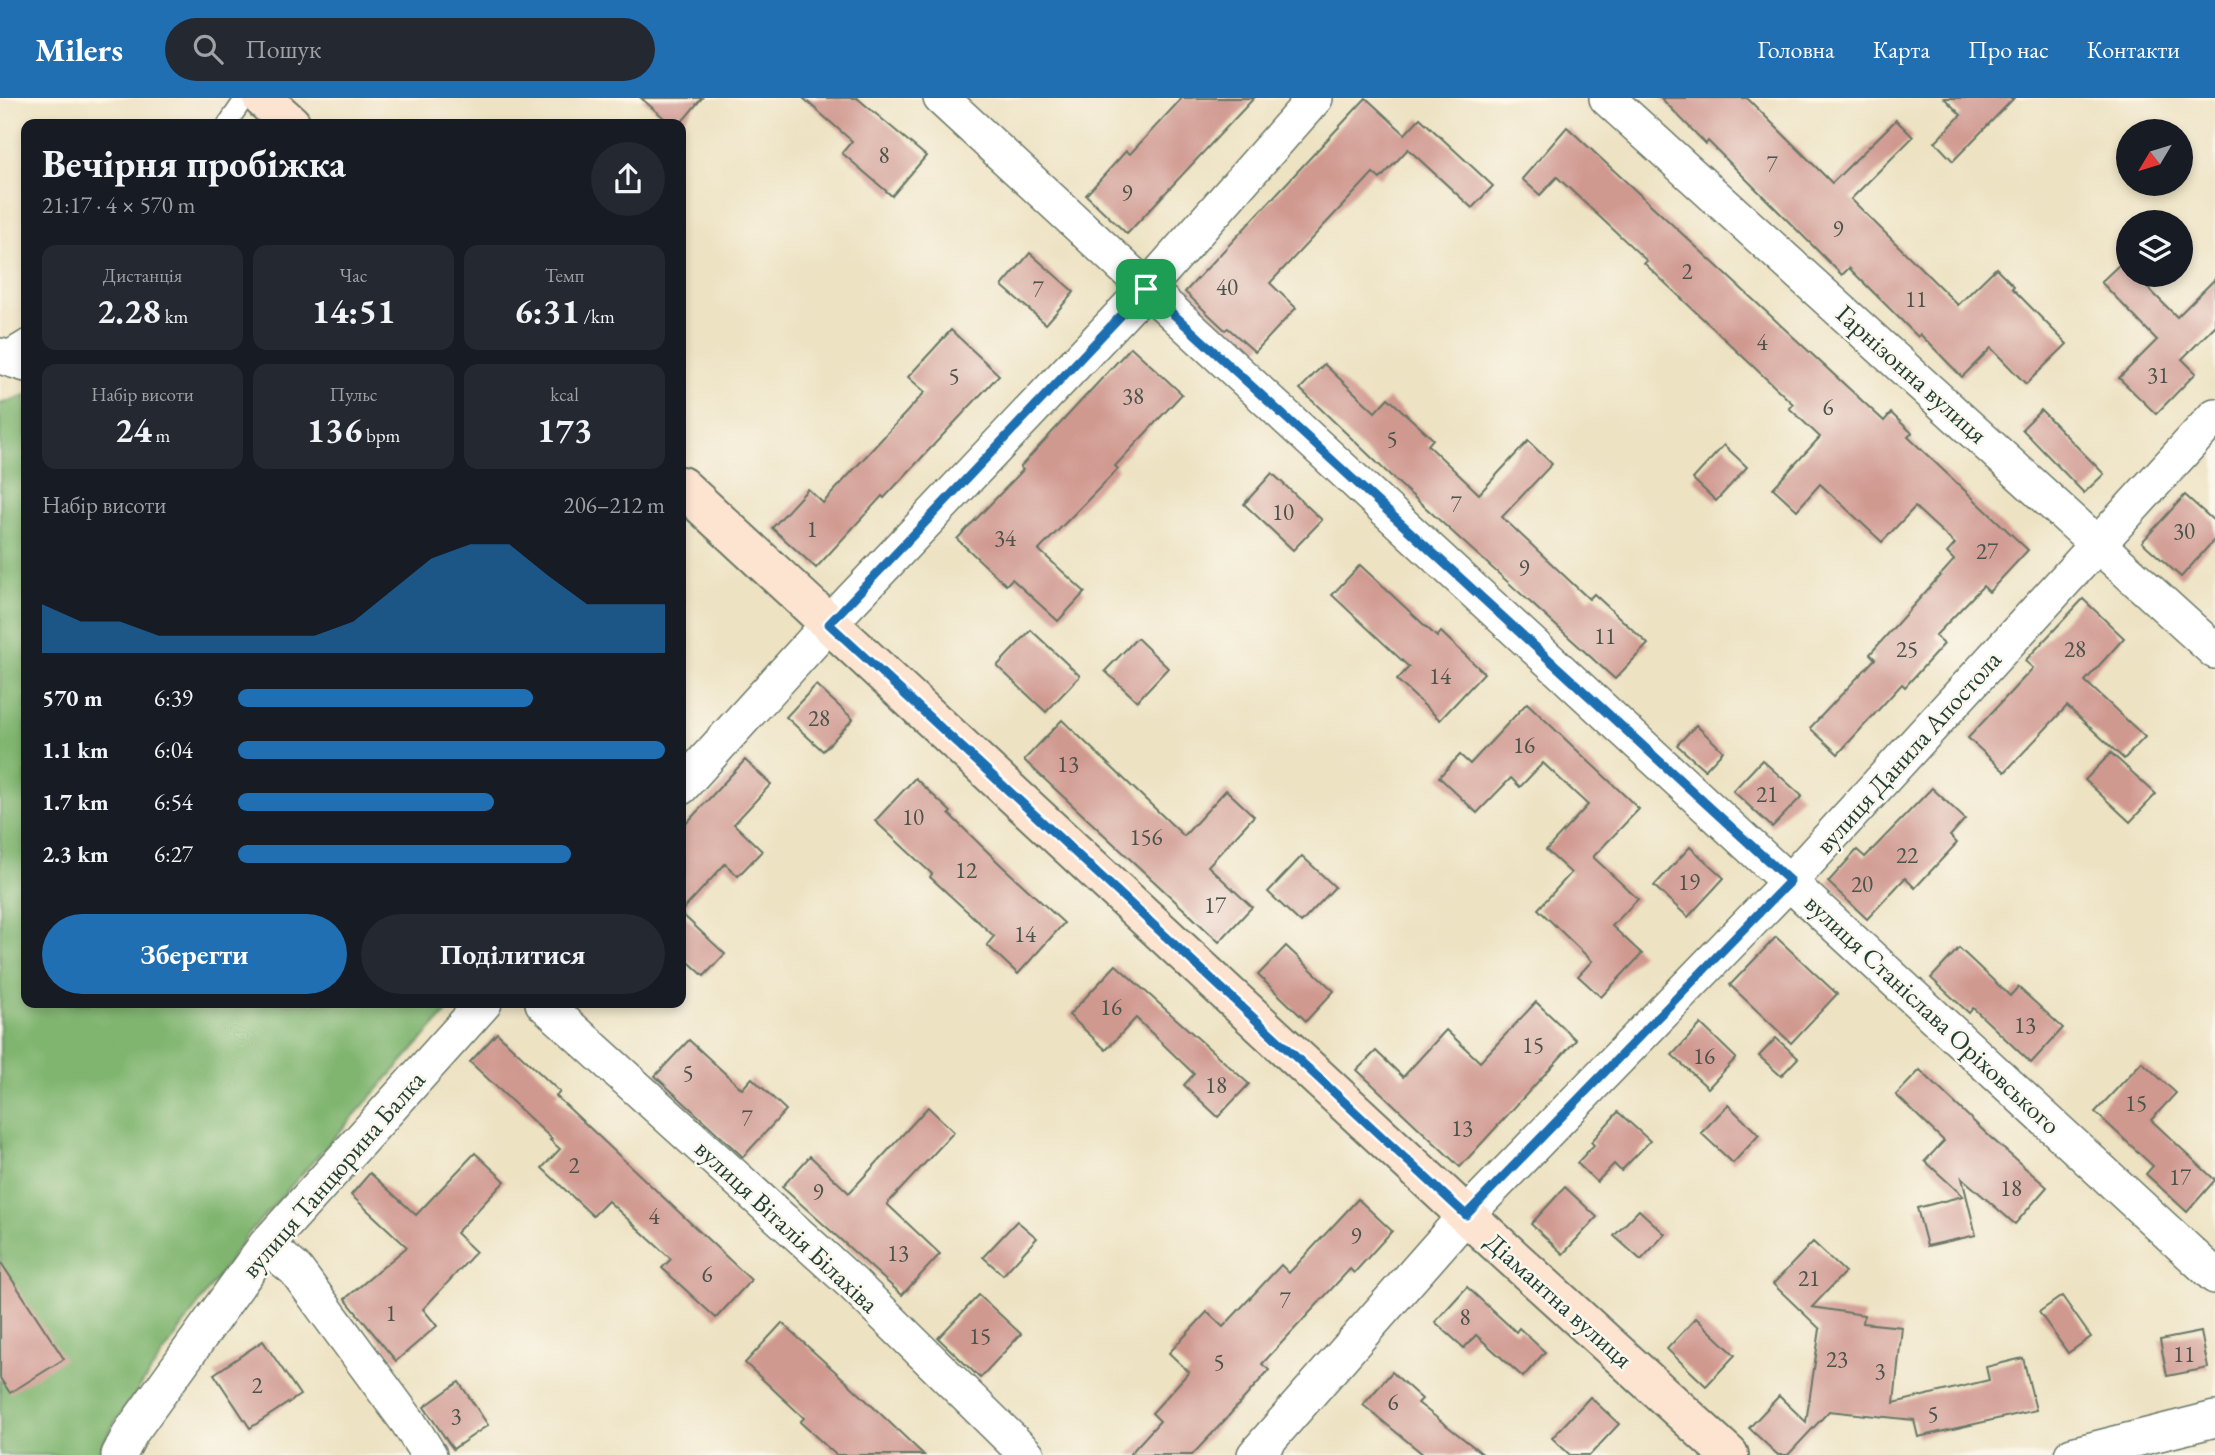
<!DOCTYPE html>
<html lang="uk">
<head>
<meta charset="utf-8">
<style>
  :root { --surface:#171b24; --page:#242831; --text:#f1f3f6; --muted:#9ea1a6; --accent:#1f6fb2 }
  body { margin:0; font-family:"EB Garamond",serif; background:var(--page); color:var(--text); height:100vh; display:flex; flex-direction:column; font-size:26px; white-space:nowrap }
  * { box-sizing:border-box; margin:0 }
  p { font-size:23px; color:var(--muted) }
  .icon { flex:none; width:38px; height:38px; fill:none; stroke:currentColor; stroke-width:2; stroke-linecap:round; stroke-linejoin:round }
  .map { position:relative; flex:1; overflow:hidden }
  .side { position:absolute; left:21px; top:21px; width:665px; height:889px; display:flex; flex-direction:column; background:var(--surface); border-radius:14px; box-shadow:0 4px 10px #0003 }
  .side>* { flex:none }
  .needle { width:46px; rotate:232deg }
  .tools { position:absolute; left:2116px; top:21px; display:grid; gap:14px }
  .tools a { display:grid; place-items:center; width:77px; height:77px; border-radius:50%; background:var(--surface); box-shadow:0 4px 10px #0003; font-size:35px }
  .pin { position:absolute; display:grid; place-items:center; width:60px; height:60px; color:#fff; margin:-30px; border-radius:14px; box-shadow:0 4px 10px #0006 }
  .round { display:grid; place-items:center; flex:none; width:74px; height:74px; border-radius:37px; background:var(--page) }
  .headline { display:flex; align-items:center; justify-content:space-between; height:119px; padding:0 21px }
  h1 { font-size:38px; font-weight:700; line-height:52px }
  .figures { display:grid; grid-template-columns:repeat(3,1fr); gap:10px; height:119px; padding:7px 21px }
  .figures div { display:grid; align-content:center; border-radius:14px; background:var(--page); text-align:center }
  .figures b { font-size:35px; font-weight:700 }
  .figures small { font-size:19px; font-weight:400 }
  .figures p { font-size:19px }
  .chart { height:196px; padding:14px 21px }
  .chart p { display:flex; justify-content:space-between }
  .chart svg { width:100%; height:126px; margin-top:7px; fill:var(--accent); opacity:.7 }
  .button { display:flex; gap:14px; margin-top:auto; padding:14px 21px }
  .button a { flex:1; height:80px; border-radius:42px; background:var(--accent); color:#fff; font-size:28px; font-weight:700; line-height:80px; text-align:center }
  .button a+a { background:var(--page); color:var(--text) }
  ul { padding:0 21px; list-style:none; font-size:23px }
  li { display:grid; grid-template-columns:112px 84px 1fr; align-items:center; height:52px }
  li i { height:18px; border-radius:9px; background:var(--accent) }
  header { display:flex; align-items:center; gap:42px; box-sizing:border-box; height:98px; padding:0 35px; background:var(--accent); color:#fff }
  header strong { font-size:33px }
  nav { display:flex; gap:38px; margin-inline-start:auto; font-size:24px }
  .search { width:490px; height:63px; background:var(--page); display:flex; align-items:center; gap:18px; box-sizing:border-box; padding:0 24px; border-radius:38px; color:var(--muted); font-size:26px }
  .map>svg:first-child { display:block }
</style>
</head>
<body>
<header>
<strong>Milers</strong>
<div class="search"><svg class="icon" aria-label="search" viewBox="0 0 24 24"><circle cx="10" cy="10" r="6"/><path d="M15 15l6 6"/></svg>Пошук</div>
<nav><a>Головна</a><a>Карта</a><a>Про нас</a><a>Контакти</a></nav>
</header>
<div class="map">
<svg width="2215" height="1357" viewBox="0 0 2215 1357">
  <rect width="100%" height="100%" fill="#fbf7ec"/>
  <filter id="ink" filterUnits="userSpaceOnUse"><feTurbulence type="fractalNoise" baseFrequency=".0143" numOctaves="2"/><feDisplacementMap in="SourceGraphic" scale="14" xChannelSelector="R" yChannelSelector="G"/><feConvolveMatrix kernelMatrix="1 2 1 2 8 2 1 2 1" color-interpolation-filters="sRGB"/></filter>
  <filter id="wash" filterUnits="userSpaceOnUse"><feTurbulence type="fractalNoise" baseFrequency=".00686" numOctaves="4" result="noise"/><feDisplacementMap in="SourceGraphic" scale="28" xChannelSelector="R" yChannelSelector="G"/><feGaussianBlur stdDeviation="1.57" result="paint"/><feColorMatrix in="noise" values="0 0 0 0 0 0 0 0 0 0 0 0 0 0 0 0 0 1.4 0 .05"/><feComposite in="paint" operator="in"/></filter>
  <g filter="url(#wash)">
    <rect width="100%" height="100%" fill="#ede2c2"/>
    <polygon fill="#80b570" stroke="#507952" stroke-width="2" points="26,297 26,905 455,905 248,1136 115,1324 97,1357 0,1357 0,306"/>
    <g id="blocks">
      <g fill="#d09990">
        <polygon points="641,0 702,0 680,26 671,26"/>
        <polygon points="803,0 857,0 926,58 892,98 842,55 852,43"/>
        <polygon points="1182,0 1254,0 1127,136 1086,97 1126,53 1130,56"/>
        <polygon points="1366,0 1405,36 1420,20 1493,88 1472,110 1408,51 1380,81 1373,75 1270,185 1296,210 1255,254 1228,230 1225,232 1185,194"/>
        <polygon points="1661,0 1747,0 1832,85 1896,22 1913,39 1851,101 1958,207 1996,170 2014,188 2012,190 2067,246 2026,286 1991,250 1962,279 1920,236 1918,239 1849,170 1842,177 1708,43 1706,46"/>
        <polygon points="1944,0 2014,0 1953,63 1935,44 1961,17"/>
        <polygon points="1567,29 1884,323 1891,315 1912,335 1908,339 2028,452 1989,494 1983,488 1935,538 1944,546 1905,589 1902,586 1838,656 1810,630 1875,561 1870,556 1954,462 1947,455 1955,446 1915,409 1882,444 1820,386 1797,412 1773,390 1820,339 1789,310 1793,306 1644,165 1647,163 1557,79 1540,97 1522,81"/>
        <polygon points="1030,155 1074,194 1046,226 1002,188"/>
        <polygon points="2122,164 2128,170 2128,177 2135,177 2177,219 2215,181 2215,228 2182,261 2196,275 2156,316 2119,280 2157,242 2101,184"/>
        <polygon points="951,232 999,277 884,400 882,398 816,470 772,430 808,391 823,405 925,294 908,279"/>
        <polygon points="1131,249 1182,296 1115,368 1118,371 1039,452 1085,494 1058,523 1012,481 1006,487 957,441 1023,372 1020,369"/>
        <polygon points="1324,266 1375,314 1388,300 1433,341 1428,347 1479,396 1528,343 1552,366 1502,419 1589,501 1594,496 1648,546 1615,581 1395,382 1300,291"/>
        <polygon points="2041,312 2104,376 2084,395 2022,331"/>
        <polygon points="1724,347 1747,369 1716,403 1693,381"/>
        <polygon points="1272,375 1322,422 1293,452 1244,406"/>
        <polygon points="2185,397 2215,424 2215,441 2181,479 2142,444"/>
        <polygon points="1360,467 1437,539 1441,534 1484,575 1440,622 1397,582 1409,569 1332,497"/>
        <polygon points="2083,501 2124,540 2085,583 2145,639 2124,661 2067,608 2005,674 1968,640 2033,570 2025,563"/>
        <polygon points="1031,532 1080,578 1046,614 997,568"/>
        <polygon points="1137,540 1168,570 1137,603 1105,573"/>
        <polygon points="816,587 853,621 823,653 786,619"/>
        <polygon points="1527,605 1639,711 1593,759 1638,801 1612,828 1642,856 1601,899 1578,878 1592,863 1538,811 1571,775 1546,752 1588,707 1543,665 1520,689 1511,680 1477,715 1439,679 1460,657 1470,666"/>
        <polygon points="1062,622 1184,738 1226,692 1254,718 1208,768 1252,809 1219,844 1024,662"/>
        <polygon points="1696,627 1723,653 1705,672 1677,647"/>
        <polygon points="2111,655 2156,696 2130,724 2085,682"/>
        <polygon points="745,662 771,686 734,726 762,753 738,778 725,766 681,814 681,731"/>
        <polygon points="1762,662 1802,698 1772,729 1733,693"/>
        <polygon points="915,680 951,714 949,716 1001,767 1064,825 1018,876 987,847 994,838 930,779 932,776 875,723"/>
        <polygon points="1932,690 1965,721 1950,738 1957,745 1915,790 1905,780 1867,821 1828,784 1857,752 1865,759"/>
        <polygon points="1690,749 1724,780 1688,819 1654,788"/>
        <polygon points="1302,758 1335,789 1301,825 1268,794"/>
        <polygon points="681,815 725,856 704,878 681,857"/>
        <polygon points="1776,839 1837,896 1791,945 1730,887"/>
        <polygon points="1286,848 1334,893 1306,923 1258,877"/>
        <polygon points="1959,850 2010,898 2018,889 2063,930 2031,965 1973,910 1969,915 1931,880"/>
        <polygon points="1116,867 1249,986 1218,1019 1184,987 1194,976 1136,920 1106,952 1069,917"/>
        <polygon points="1536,904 1576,942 1460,1069 1357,972 1376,953 1403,979 1446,932 1480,964"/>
        <polygon points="1701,926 1736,960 1708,990 1672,957"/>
        <polygon points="497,935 560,994 556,998 751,1182 716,1220 662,1170 671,1161 608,1103 593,1118 542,1070 560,1051 550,1042 552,1041 470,964"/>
        <polygon points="1776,940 1798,960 1781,978 1759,958"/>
        <polygon points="689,942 742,991 752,980 786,1012 743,1059 655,978"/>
        <polygon points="2142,964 2176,995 2151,1022 2215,1082 2187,1114 2146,1076 2153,1068 2095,1014"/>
        <polygon points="1920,972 1990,1039 2047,1089 2015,1126 1962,1080 1976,1137 1927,1148 1917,1110 1963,1098 1925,1063 1944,1043 1896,997"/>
        <polygon points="1728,1007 1759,1037 1733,1065 1701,1035"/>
        <polygon points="928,1009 954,1034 887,1106 940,1156 902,1197 782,1089 810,1058 849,1095"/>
        <polygon points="1618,1014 1650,1043 1621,1073 1614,1066 1597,1084 1577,1065 1594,1047 1591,1044"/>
        <polygon points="475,1055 505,1083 456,1135 476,1154 423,1211 437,1228 396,1263 345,1201 407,1149 351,1097 370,1075 416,1117"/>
        <polygon points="1565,1089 1597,1119 1563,1156 1531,1126"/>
        <polygon points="1358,1101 1392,1133 1354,1175 1350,1171 1262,1266 1269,1272 1225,1322 1192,1357 1129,1357 1160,1323 1152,1315 1189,1274 1169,1255 1207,1214 1223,1229 1281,1167 1289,1175"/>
        <polygon points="1639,1112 1665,1136 1641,1162 1614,1138"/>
        <polygon points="1017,1123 1037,1140 1003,1177 983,1159"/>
        <polygon points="1813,1144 1845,1174 1812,1209 1864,1217 1863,1225 1902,1229 1894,1305 1989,1282 1986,1269 2023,1260 2036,1312 1918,1339 1914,1322 1829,1313 1788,1357 1778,1357 1749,1330 1779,1298 1806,1324 1820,1231 1773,1186"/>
        <polygon points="0,1163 64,1261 10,1295 0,1280"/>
        <polygon points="1467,1189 1516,1234 1519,1230 1545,1254 1523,1279 1476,1237 1464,1250 1435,1224"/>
        <polygon points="979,1197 1021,1236 980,1280 938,1240"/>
        <polygon points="2062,1198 2091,1239 2068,1255 2039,1214"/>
        <polygon points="1696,1220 1735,1257 1706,1288 1667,1251"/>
        <polygon points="782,1225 850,1287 924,1357 836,1357 800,1324 804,1320 745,1265"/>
        <polygon points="2201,1234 2208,1270 2167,1278 2160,1242"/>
        <polygon points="263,1243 300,1297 250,1330 214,1276"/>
        <polygon points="1392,1274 1422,1301 1418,1305 1484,1357 1424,1357 1363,1307"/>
        <polygon points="459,1284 488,1327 453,1351 424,1309"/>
        <polygon points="1590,1299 1619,1326 1590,1357 1570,1357 1552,1340"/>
      </g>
    </g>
  </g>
  <g filter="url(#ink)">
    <use href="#blocks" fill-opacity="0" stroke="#677766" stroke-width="2"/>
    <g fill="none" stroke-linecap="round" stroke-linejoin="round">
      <defs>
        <g id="lane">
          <polyline points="227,26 245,0"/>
          <polyline points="0,257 26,241"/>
        </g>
        <g id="street">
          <polyline points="941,0 2215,1178"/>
          <polyline points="1607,0 2215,553"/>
          <polyline points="0,258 26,266"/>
          <polyline points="681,689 829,526 1146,191 1315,0"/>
          <polyline points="543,905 853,1186 1027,1357"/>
          <polyline points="266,1147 296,1172 408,1324 429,1357"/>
          <polyline points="119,1357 131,1334 266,1147 484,905"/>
          <polyline points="1255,1357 1466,1117 1790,783 2215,318"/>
          <polyline points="2072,1357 2215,1321"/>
        </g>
        <g id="secondary">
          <polyline points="262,0 291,26"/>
          <polyline points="681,388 1466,1117 1729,1357"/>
        </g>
      </defs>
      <use href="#lane" stroke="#677766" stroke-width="21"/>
      <use href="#street" stroke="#677766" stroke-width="38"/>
      <use href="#secondary" stroke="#677766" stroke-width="42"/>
      <use href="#lane" stroke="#fff" stroke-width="18"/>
      <use href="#street" stroke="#fff" stroke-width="35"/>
      <use href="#secondary" stroke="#fde4d1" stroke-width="38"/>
    </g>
  </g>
  <g fill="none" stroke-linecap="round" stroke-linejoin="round" filter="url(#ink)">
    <defs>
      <polygon id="route" points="1146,191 1790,783 1466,1117 829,526"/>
    </defs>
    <use href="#route" stroke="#fff" stroke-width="14"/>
    <use href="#route" stroke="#1f6fb2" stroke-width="9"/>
  </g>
  <g text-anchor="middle" stroke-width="5" stroke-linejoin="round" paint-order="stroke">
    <g font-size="23" fill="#4b544b">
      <text x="884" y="65">8</text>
      <text x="1772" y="74">7</text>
      <text x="1127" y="103">9</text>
      <text x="1838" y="139">9</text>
      <text x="1687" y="181">2</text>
      <text x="1227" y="197">40</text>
      <text x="1038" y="199">7</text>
      <text x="1916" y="209">11</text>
      <text x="1762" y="252">4</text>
      <text x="2158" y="285">31</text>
      <text x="954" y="286">5</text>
      <text x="1133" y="306">38</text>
      <text x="1828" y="317">6</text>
      <text x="1392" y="349">5</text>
      <text x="1456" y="414">7</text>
      <text x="1283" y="422">10</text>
      <text x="812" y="439">1</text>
      <text x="2184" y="441">30</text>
      <text x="1005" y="448">34</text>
      <text x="1987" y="461">27</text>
      <text x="1524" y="478">9</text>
      <text x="1605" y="546">11</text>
      <text x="1907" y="559">25</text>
      <text x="2075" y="559">28</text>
      <text x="1440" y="586">14</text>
      <text x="819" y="628">28</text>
      <text x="1524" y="655">16</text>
      <text x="1068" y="674">13</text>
      <text x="1767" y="704">21</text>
      <text x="913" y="727">10</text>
      <text x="1146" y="747">156</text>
      <text x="1907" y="765">22</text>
      <text x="966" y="780">12</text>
      <text x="1689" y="792">19</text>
      <text x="1862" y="794">20</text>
      <text x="1215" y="815">17</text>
      <text x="1025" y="844">14</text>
      <text x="1111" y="917">16</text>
      <text x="2025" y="935">13</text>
      <text x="1533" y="955">15</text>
      <text x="1704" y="966">16</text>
      <text x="688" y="983">5</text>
      <text x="1216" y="995">18</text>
      <text x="2136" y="1013">15</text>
      <text x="747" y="1028">7</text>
      <text x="1462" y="1038">13</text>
      <text x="574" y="1075">2</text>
      <text x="2180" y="1087">17</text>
      <text x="2011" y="1098">18</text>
      <text x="818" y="1102">9</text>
      <text x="654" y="1126">4</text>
      <text x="1356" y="1146">9</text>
      <text x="898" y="1163">13</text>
      <text x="707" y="1184">6</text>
      <text x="1809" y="1188">21</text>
      <text x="1285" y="1210">7</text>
      <text x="391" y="1223">1</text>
      <text x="1465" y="1227">8</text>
      <text x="980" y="1246">15</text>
      <text x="2184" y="1264">11</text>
      <text x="1837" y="1269">23</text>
      <text x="1219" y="1272">5</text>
      <text x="1880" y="1281">3</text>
      <text x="257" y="1295">2</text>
      <text x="1393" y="1312">6</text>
      <text x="1933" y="1324">5</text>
      <text x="456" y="1326">3</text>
    </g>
    <g font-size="26" fill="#1f3d34" stroke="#fbf7ec">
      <text transform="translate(1912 276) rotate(42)" y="9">Гарнізонна вулиця</text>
      <text transform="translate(1908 654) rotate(-48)" y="9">вулиця Данила Апостола</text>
      <text transform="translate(1933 916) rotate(43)" y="9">вулиця Станіслава Оріховського</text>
      <text transform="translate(333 1076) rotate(-49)" y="9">вулиця Танцюрина Балка</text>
      <text transform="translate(787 1128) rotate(43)" y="9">вулиця Віталія Білахіва</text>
      <text transform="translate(1559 1202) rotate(42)" y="9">Діамантна вулиця</text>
    </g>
  </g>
</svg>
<div class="tools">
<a><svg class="needle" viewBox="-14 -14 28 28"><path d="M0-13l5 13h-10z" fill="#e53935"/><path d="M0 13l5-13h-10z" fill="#9ea1a6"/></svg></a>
<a><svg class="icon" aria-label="layers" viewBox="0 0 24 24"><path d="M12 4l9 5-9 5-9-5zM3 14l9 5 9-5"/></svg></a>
</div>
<div class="pin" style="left:1146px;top:191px;background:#1e9e55"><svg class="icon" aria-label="arrive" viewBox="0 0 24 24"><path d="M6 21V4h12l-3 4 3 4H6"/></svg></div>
<section class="side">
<div class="headline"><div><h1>Вечірня пробіжка</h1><p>21:17 · 4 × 570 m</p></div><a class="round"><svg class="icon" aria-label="share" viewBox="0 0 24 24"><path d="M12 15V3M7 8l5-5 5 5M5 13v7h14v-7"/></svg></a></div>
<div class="figures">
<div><p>Дистанція</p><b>2.28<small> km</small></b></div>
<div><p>Час</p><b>14:51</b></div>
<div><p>Темп</p><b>6:31<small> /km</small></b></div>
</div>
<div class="figures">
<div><p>Набір висоти</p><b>24<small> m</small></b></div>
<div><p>Пульс</p><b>136<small> bpm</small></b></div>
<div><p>kcal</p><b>173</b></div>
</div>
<div class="chart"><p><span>Набір висоти</span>206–212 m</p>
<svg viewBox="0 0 160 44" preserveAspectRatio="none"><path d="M0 44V27L10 33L20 33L30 38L40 38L50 38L60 38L70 38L80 33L90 22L100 11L110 6L120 6L130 17L140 27L150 27L160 27V44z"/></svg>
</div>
<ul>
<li><b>570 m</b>6:39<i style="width:69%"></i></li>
<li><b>1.1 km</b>6:04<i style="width:100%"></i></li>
<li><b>1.7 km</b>6:54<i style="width:60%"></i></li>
<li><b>2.3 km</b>6:27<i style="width:78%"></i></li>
</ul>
<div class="button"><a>Зберегти</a><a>Поділитися</a></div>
</section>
</div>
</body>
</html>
